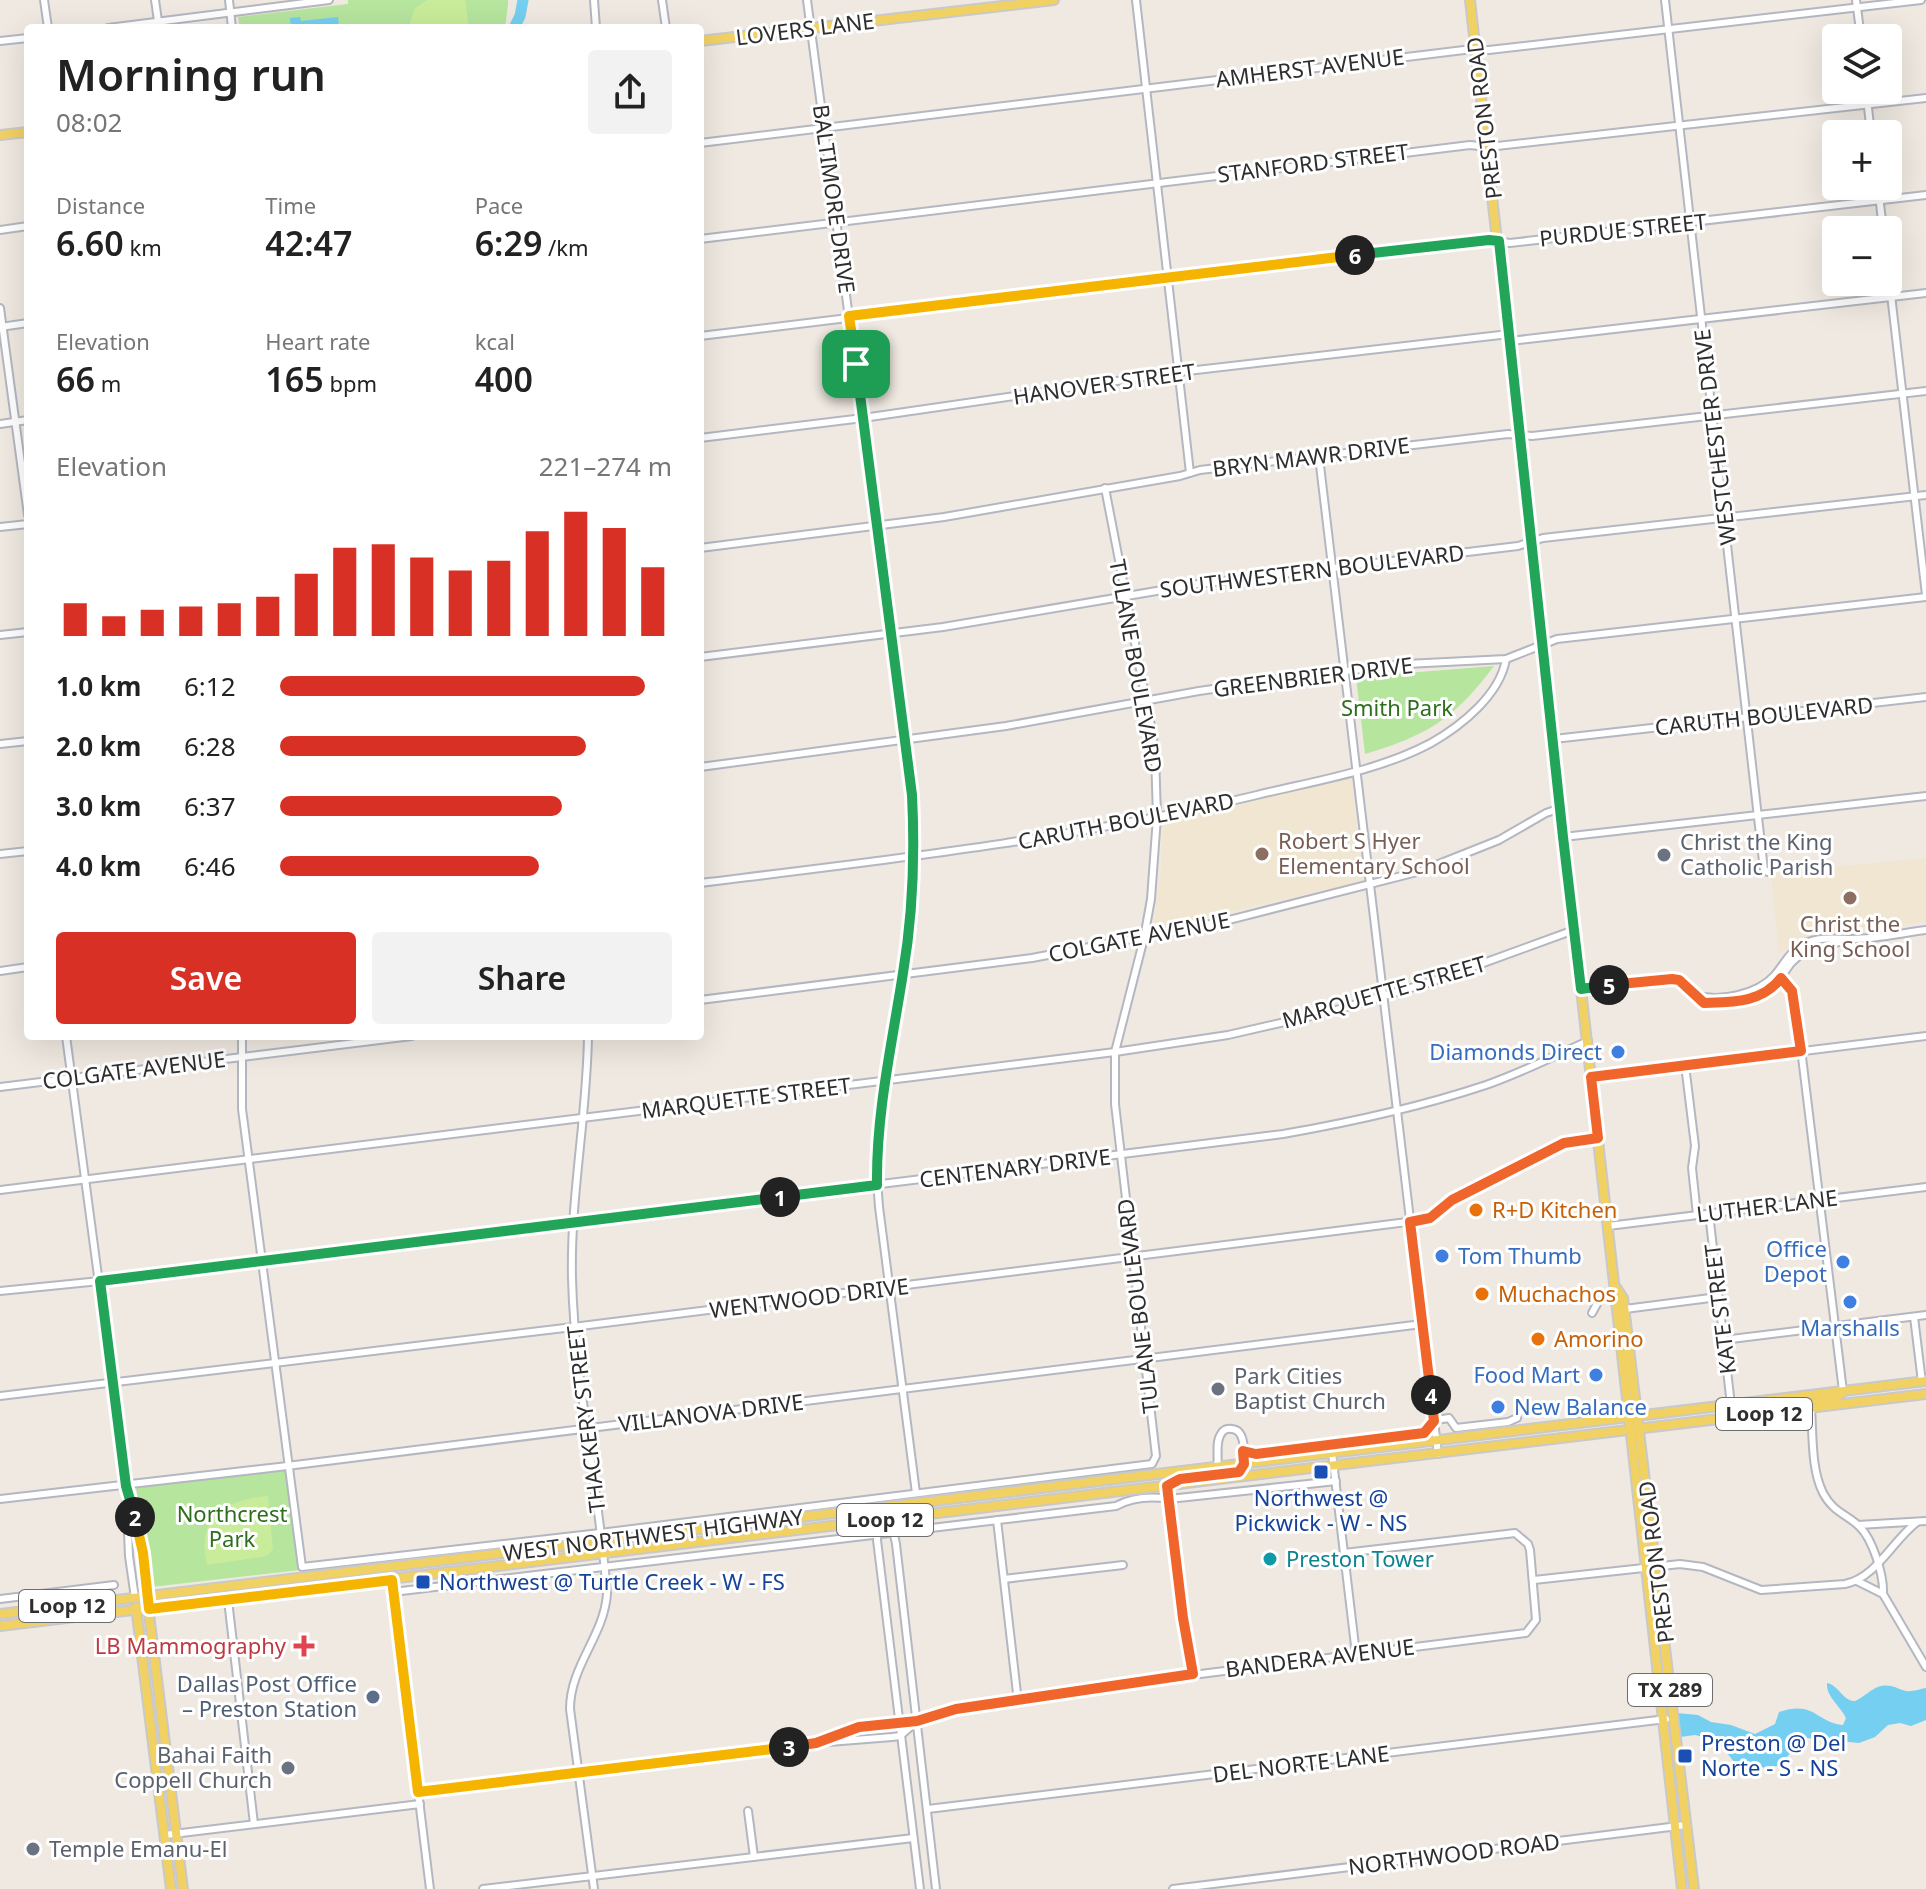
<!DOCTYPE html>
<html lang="en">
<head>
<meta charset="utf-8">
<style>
  :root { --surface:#fff; --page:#f2f2f2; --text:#222; --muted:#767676; --accent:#d93025 }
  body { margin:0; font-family:"Noto Sans",sans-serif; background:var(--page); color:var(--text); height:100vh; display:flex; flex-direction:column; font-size:30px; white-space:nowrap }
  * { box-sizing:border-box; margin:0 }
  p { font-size:26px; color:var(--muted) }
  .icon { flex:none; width:44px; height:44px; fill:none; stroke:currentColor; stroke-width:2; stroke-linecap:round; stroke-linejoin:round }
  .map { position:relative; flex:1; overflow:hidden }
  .panel { position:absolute; left:24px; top:24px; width:680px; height:1016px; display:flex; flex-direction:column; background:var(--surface); border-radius:8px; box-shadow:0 8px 32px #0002 }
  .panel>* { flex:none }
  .buttons { position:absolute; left:1822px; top:24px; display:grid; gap:16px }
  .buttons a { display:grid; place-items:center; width:80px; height:80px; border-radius:8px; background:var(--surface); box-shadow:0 8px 32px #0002; font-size:40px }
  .pin { position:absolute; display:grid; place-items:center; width:68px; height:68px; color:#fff; margin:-34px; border-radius:16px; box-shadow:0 4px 12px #0006 }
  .km { position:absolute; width:40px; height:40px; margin:-20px; border-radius:50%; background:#222; color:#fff; font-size:22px; line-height:40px; text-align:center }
  .round { display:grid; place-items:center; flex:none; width:84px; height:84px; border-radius:8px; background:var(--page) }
  .summary { display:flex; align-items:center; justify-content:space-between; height:136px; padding:0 32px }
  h1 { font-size:44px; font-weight:600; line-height:60px }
  .metrics { display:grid; grid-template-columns:repeat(3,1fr); gap:12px; height:136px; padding:8px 32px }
  .metrics div { display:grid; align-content:center }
  .metrics b { font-size:34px; font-weight:600 }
  .metrics small { font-size:22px; font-weight:400 }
  .metrics p { font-size:22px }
  .chart { height:224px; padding:16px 32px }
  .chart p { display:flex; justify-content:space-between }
  .chart svg { width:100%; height:144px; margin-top:8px; stroke:var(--accent); stroke-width:6 }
  .primary-button { display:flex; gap:16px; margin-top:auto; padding:16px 32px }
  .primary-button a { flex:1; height:92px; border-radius:8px; background:var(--accent); color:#fff; font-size:32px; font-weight:600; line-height:92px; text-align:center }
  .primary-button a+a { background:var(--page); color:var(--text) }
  ul { padding:0 32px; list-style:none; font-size:26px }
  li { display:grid; grid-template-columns:128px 96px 1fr; align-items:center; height:60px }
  li i { height:20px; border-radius:10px; background:var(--accent) }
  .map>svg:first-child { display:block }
</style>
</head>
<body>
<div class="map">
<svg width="1926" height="1889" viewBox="0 0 1926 1889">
  <rect width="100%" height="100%" fill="#efe9e1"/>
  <g fill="#f0e6d1">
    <polygon points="1347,776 1352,778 1364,881 1153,929 1161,866 1162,822"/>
    <polygon points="1926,858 1926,922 1811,936 1779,953 1771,873"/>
  </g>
  <g fill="#b6e59e">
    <polygon points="348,0 508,0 508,4 505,28 240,28 238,17 348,4"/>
    <path d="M 1494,666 C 1454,719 1428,735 1365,754 L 1356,677 Z"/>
    <polygon points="287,1469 300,1570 151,1587 136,1488"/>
  </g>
  <g fill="#c9ec9a">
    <polygon points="427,0 465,0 469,28 408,28 415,8"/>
    <path d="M 268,1496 L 273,1549 L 267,1556 L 207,1565 C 196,1516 224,1500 268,1496 Z"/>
  </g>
  <g fill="#75cff0">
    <polygon points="300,17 301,21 338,17 339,28 291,28 290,18"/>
    <path d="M 1827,1683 C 1838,1685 1842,1699 1853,1701 C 1859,1702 1871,1688 1881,1686 C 1892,1684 1897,1689 1906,1691 C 1912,1692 1920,1689 1926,1688 L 1926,1720 L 1911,1726 L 1900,1723 L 1888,1725 L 1875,1737 L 1859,1743 L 1807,1738 L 1777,1766 L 1750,1769 L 1735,1763 L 1723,1748 L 1708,1738 L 1695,1735 L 1680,1737 L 1677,1713 L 1698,1715 L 1711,1722 L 1731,1725 L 1755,1734 L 1775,1724 L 1779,1712 C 1814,1700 1816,1722 1843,1725 L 1846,1718 C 1840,1705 1826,1697 1827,1683 Z"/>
  </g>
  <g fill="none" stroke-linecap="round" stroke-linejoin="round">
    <polyline stroke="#75cff0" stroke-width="11" points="514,28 520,16 523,0"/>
    <defs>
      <g id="minor">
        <polyline points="44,0 48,28"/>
        <polyline points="155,0 159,28"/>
        <polyline points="229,0 232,28"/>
        <polyline points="594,0 596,28"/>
        <polyline points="662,0 666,28"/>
        <path d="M 807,0 L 912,795 C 915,854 912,913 904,971 C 892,1050 871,1127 879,1207 L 916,1493"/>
        <polyline points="1136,0 1190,473"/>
        <polyline points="1665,0 1764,870 1768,872"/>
        <polyline points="1856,0 1861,38"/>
        <polyline points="108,28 329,0"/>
        <polyline points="0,41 28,38"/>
        <polyline points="1866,90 1871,134"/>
        <polyline points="700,143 1464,50 1489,50 1921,0"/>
        <polyline points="1878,186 1883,230"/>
        <polyline points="0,230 28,226"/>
        <polyline points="700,239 1470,145 1488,147 1926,98"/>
        <polyline points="1888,269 1926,595"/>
        <polyline points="0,308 28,515"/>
        <polyline points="0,327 28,323"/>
        <polyline points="700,336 1489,240 1510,243 1926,195"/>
        <polyline points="1510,341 1926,293"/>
        <polyline points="0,424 28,420"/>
        <polyline points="700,438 863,418 1179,372 1509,334"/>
        <polyline points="1319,457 1438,1454"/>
        <polyline points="0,527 28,524"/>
        <polyline points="700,548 944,517 1180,476 1200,470 1508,434 1532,436 1926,391"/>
        <polyline points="0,635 28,632"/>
        <polyline points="700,657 943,627 1198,584 1518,546 1543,538 1926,495"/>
        <polyline points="1554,739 1926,697"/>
        <polyline points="0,744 28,741"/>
        <polyline points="700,767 1006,726 1199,691 1303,676 1406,664 1506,659 1557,639 1926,597"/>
        <polyline points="1563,837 1926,796"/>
        <polyline points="0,854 28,851"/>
        <path d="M 700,883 C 887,860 1074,839 1257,795 C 1314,781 1379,771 1431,743 C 1461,726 1500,695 1506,659"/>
        <polyline points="0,971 28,967"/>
        <polyline points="1776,974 1788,984 1795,1000 1843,1391"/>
        <polyline points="1581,989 1672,979 1679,980 1704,1003 1751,999 1777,983 1791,963 1803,952 1850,939"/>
        <path d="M 1695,995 C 1719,1003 1758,994 1775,975 C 1785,963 1789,952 1804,944 C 1820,936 1836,939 1852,939 C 1876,939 1902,933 1926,930"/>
        <polyline points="700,1000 1032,958 1221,922 1421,871 1499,840 1546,813 1561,808"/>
        <polyline points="66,1036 126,1486 129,1556 135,1598"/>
        <polyline points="242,1036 242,1109 302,1567 600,1533 1152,1464 1156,1456 1115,1104 1115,1052 1144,938 1151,899 1157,817 1155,753 1151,726 1105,488"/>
        <path d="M 588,1036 C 587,1117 570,1198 572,1279 C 575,1385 599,1488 607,1594 C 604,1636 570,1666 570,1709 L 594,1889"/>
        <polyline points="1685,1065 1695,1146 1692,1168 1697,1215"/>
        <polyline points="1591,1077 1926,1036"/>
        <polyline points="0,1087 412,1036"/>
        <polyline points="0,1190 1115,1052 1228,1035 1333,1011 1434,981 1574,930"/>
        <polyline points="1709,1213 1731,1405"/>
        <polyline points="1608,1226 1926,1187"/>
        <path d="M 0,1291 L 100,1281 L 1283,1134 C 1352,1122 1420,1107 1486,1085 C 1521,1073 1554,1056 1588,1041"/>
        <polyline points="1625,1309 1718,1297"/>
        <polyline points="1592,1313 1597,1304 1593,1296"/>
        <polyline points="1914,1317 1922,1382"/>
        <polyline points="1723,1340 1926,1315"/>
        <polyline points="0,1396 573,1327 1423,1220 1430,1218 1452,1200 1548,1151 1564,1143 1598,1138"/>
        <path d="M 1811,1408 C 1813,1435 1811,1469 1823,1493 C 1833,1512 1846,1514 1859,1526 C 1873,1539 1884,1576 1883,1594"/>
        <polyline points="1243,1451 1256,1454 1422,1434 1436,1420 1449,1418 1456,1428 1508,1422 1517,1418"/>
        <polyline points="1332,1453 1356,1654"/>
        <path d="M 1217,1467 C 1219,1457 1215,1442 1221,1434 C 1223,1430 1227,1428 1232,1429 C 1246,1430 1244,1453 1244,1464"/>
        <polyline points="1167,1486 1183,1618 1193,1674"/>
        <polyline points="128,1491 143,1553 147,1597"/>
        <polyline points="0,1499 279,1467 1422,1324"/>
        <polyline points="888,1507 896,1544 936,1889"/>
        <polyline points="878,1508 877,1540 920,1889"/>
        <polyline points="997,1520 1018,1702"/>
        <polyline points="1858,1525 1926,1521"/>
        <polyline points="1004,1579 1123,1565"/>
        <polyline points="392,1580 430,1889"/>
        <path d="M 1534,1580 L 1680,1564 L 1703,1567 L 1761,1590 L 1845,1584 C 1877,1577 1892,1541 1917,1522"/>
        <polyline points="1857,1581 1883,1594 1926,1667"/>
        <path d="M 393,1592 L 1116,1506 C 1133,1497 1150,1496 1169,1499 L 1336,1481"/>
        <polyline points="0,1599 114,1585"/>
        <polyline points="228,1600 254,1824"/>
        <polyline points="816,1743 859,1727 917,1721 956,1709 1039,1699 1065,1691 1526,1633 1536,1620 1530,1550 1528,1544 1515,1533 1344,1553"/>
        <polyline points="418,1792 816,1743 892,1737 900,1736 917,1721"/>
        <polyline points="928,1809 1666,1719"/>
        <polyline points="748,1811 754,1857"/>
        <polyline points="165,1835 420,1804"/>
        <polyline points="483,1889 913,1838"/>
        <polyline points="1173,1889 1686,1825"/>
      </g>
      <g id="major">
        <polyline points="1470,0 1682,1889"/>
        <polyline points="700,41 1054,0"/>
        <polyline points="0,135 28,132"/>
        <polyline points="1615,1286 1623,1298 1694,1889"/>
        <path d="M 1778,1412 C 1796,1399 1831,1407 1843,1392"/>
        <polyline points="148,1606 183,1889"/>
        <polyline points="136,1607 171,1889"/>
        <polyline points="0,1614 1926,1381"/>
        <polyline points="0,1626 1926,1394"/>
      </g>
    </defs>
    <use href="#minor" stroke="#b4b7c1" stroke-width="10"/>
    <use href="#major" stroke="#c9c9c9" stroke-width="12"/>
    <use href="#minor" stroke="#fff" stroke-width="6"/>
    <use href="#major" stroke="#f2d163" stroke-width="8"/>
  </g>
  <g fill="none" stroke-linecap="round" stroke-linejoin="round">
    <defs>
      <path id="split-1" d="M 780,1197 L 877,1185 C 876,1113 892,1044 903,973 C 913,914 915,854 912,795 L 856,364"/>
      <polyline id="split-2" points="135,1517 126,1486 100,1281 780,1197"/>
      <polyline id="split-3" points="135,1517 143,1553 149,1609 392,1580 418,1792 789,1747"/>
      <polyline id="split-4" points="789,1747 816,1743 859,1727 917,1721 956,1709 1193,1674 1183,1618 1167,1486 1180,1479 1239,1472 1244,1464 1243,1451 1256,1454 1424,1433 1434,1421 1431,1395"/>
      <path id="split-5" d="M 1431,1395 L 1410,1222 L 1430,1218 L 1452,1200 L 1564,1143 L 1598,1138 L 1591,1077 L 1801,1051 L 1792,991 L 1781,978 C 1762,1003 1732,1002 1704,1003 L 1679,980 L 1672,979 L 1609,985"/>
      <polyline id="split-6" points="1355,255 1489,240 1499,241 1563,837 1581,989 1609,985"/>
      <polyline id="split-7" points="856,364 849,316 1355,255"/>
    </defs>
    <use href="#split-1" stroke="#fff" stroke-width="16"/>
    <use href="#split-2" stroke="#fff" stroke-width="16"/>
    <use href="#split-3" stroke="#fff" stroke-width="16"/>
    <use href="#split-4" stroke="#fff" stroke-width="16"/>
    <use href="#split-5" stroke="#fff" stroke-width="16"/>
    <use href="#split-6" stroke="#fff" stroke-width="16"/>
    <use href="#split-7" stroke="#fff" stroke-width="16"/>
    <use href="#split-1" stroke="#22a559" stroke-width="10"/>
    <use href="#split-2" stroke="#22a559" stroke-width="10"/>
    <use href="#split-3" stroke="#f5b400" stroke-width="10"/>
    <use href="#split-4" stroke="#f0652b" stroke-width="10"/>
    <use href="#split-5" stroke="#f0652b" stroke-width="10"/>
    <use href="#split-6" stroke="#22a559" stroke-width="10"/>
    <use href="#split-7" stroke="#f5b400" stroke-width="10"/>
  </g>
  <g fill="#8d6e63" stroke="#fff" stroke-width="3">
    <circle cx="1262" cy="854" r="8"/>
    <circle cx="1850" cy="898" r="8"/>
  </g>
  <g fill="#6b7280" stroke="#fff" stroke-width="3">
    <circle cx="1664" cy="855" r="8"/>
    <circle cx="1218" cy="1389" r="8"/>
    <circle cx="288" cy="1768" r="8"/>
    <circle cx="33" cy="1849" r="8"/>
  </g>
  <g fill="#3f7fe0" stroke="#fff" stroke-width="3">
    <circle cx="1618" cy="1052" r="8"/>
    <circle cx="1442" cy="1256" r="8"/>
    <circle cx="1843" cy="1262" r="8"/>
    <circle cx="1850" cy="1302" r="8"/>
    <circle cx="1596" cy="1375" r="8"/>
    <circle cx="1498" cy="1407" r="8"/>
  </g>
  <g fill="#e8710a" stroke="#fff" stroke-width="3">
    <circle cx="1476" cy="1210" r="8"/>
    <circle cx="1482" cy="1294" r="8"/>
    <circle cx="1538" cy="1339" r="8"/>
  </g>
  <g fill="#1a4fb4" stroke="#fff" stroke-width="3">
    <rect x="1313" y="1464" width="16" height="16" rx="4"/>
    <rect x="415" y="1574" width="16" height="16" rx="4"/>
    <rect x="1677" y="1748" width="16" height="16" rx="4"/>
  </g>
  <circle fill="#0f9aa8" stroke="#fff" stroke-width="3" cx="1270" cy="1559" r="8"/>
  <path fill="#e0444e" stroke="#fff" stroke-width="3" d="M300 1634h8v8h8v8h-8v8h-8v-8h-8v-8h8z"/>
  <circle fill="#5c6f8a" stroke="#fff" stroke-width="3" cx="373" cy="1697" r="8"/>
  <g text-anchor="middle" stroke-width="6" stroke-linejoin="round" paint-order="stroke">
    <g fill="#fff" stroke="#6d6d6d" stroke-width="2">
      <rect x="1716" y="1398" width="96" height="32" rx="6"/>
      <rect x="837" y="1504" width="96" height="32" rx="6"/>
      <rect x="19" y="1590" width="96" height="32" rx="6"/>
      <rect x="1628" y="1674" width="84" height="32" rx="6"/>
    </g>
    <g font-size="20" font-weight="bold" fill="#2e2e2e">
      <text x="1764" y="1421">Loop 12</text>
      <text x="885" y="1527">Loop 12</text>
      <text x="67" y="1613">Loop 12</text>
      <text x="1670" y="1697">TX 289</text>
    </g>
    <g font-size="22" fill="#2e2e2e" stroke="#fff">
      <text transform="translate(805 29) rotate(-7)" y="8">LOVERS LANE</text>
      <text transform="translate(1310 68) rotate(-7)" y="8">AMHERST AVENUE</text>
      <text transform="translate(1484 118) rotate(-97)" y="8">PRESTON ROAD</text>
      <text transform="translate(1313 163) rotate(-7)" y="8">STANFORD STREET</text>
      <text transform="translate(834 199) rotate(82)" y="8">BALTIMORE DRIVE</text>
      <text transform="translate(1623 230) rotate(-6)" y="8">PURDUE STREET</text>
      <text transform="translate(1104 384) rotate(-8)" y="8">HANOVER STREET</text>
      <text transform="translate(1715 437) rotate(-97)" y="8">WESTCHESTER DRIVE</text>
      <text transform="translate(1311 457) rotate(-7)" y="8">BRYN MAWR DRIVE</text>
      <text transform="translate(1312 571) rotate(-7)" y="8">SOUTHWESTERN BOULEVARD</text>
      <text transform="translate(1136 666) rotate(80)" y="8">TULANE BOULEVARD</text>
      <text transform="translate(1313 677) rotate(-7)" y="8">GREENBRIER DRIVE</text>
      <text transform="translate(1764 716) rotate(-6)" y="8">CARUTH BOULEVARD</text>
      <text transform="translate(1126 821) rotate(-11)" y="8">CARUTH BOULEVARD</text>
      <text transform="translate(1139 937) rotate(-11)" y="8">COLGATE AVENUE</text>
      <text transform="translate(1384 992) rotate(-16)" y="8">MARQUETTE STREET</text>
      <text transform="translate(134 1070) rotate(-7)" y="8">COLGATE AVENUE</text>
      <text transform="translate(746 1098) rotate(-7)" y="8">MARQUETTE STREET</text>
      <text transform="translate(1015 1168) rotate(-7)" y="8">CENTENARY DRIVE</text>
      <text transform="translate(1767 1206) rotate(-7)" y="8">LUTHER LANE</text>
      <text transform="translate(809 1298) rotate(-7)" y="8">WENTWOOD DRIVE</text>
      <text transform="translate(1138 1306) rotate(-97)" y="8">TULANE BOULEVARD</text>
      <text transform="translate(1720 1309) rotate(-97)" y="8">KATE STREET</text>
      <text transform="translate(711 1413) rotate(-7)" y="8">VILLANOVA DRIVE</text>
      <text transform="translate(586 1419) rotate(-97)" y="8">THACKERY STREET</text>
      <text transform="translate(653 1535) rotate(-7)" y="8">WEST NORTHWEST HIGHWAY</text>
      <text transform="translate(1656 1562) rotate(-97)" y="8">PRESTON ROAD</text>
      <text transform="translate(1320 1658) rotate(-7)" y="8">BANDERA AVENUE</text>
      <text transform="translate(1301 1764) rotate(-7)" y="8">DEL NORTE LANE</text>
      <text transform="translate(1454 1854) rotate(-7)" y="8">NORTHWOOD ROAD</text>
    </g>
    <g font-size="22" fill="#2c6e1b" stroke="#fff">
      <text x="1397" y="716">Smith Park</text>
      <text x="232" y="1522">Northcrest<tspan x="232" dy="25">Park</tspan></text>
    </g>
    <g font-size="22" fill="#785e54" stroke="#fff" text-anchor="start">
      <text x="1278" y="849">Robert S Hyer<tspan x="1278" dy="25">Elementary School</tspan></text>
      <text x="1850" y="932" text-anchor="middle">Christ the<tspan x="1850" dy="25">King School</tspan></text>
    </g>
    <g font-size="22" fill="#5b616d" stroke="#fff" text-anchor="start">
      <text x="1680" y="850">Christ the King<tspan x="1680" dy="25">Catholic Parish</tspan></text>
      <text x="1234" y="1384">Park Cities<tspan x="1234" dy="25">Baptist Church</tspan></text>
      <text x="272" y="1763" text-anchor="end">Bahai Faith<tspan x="272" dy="25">Coppell Church</tspan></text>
      <text x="49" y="1857">Temple Emanu-El</text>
    </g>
    <g font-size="22" fill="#366cbe" stroke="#fff" text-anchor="end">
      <text x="1602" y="1060">Diamonds Direct</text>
      <text x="1827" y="1257">Office<tspan x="1827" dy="25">Depot</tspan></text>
      <text x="1458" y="1264" text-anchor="start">Tom Thumb</text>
      <text x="1850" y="1336" text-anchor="middle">Marshalls</text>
      <text x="1580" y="1383">Food Mart</text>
      <text x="1514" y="1415" text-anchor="start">New Balance</text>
    </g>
    <g font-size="22" fill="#c56008" stroke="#fff" text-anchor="start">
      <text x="1492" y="1218">R+D Kitchen</text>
      <text x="1498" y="1302">Muchachos</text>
      <text x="1554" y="1347">Amorino</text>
    </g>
    <g font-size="22" fill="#164399" stroke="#fff" text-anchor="start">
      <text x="1321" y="1506" text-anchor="middle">Northwest @<tspan x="1321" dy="25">Pickwick - W - NS</tspan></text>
      <text x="439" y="1590">Northwest @ Turtle Creek - W - FS</text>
      <text x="1701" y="1751">Preston @ Del<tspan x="1701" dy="25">Norte - S - NS</tspan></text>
    </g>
    <g font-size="22" fill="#0d838f" stroke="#fff" text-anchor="start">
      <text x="1286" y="1567">Preston Tower</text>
    </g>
    <g font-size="22" fill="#be3a42" stroke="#fff" text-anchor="end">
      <text x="286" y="1654">LB Mammography</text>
    </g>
    <g font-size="22" fill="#4e5e75" stroke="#fff" text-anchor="end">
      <text x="357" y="1692">Dallas Post Office<tspan x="357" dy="25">– Preston Station</tspan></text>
    </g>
  </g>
</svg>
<div class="buttons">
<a><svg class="icon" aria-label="layers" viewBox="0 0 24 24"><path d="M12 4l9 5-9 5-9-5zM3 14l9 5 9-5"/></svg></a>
<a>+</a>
<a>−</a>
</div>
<div class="pin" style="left:856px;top:364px;background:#1e9e55"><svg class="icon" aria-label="arrive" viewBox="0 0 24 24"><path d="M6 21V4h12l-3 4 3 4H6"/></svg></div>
<b class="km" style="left:780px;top:1197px">1</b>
<b class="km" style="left:135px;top:1517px">2</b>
<b class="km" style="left:789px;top:1747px">3</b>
<b class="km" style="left:1431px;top:1395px">4</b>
<b class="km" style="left:1609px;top:985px">5</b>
<b class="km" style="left:1355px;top:255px">6</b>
<section class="panel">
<div class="summary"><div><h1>Morning run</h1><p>08:02</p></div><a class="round"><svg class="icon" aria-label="share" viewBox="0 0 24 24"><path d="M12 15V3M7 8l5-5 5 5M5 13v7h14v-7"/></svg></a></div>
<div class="metrics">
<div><p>Distance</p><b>6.60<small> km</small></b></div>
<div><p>Time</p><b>42:47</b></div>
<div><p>Pace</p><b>6:29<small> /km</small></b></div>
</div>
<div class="metrics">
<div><p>Elevation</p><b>66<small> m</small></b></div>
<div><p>Heart rate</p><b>165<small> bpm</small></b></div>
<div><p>kcal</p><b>400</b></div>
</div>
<div class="chart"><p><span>Elevation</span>221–274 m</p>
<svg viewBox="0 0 160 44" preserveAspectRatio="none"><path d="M5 44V34M15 44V38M25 44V36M35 44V35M45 44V34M55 44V32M65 44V25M75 44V17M85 44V16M95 44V20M105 44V24M115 44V21M125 44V12M135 44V6M145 44V11M155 44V23"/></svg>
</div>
<ul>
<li><b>1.0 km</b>6:12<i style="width:93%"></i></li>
<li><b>2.0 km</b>6:28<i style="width:78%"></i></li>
<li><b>3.0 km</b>6:37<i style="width:72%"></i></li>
<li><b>4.0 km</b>6:46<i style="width:66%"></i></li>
</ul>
<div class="primary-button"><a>Save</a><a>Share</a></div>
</section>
</div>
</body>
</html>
